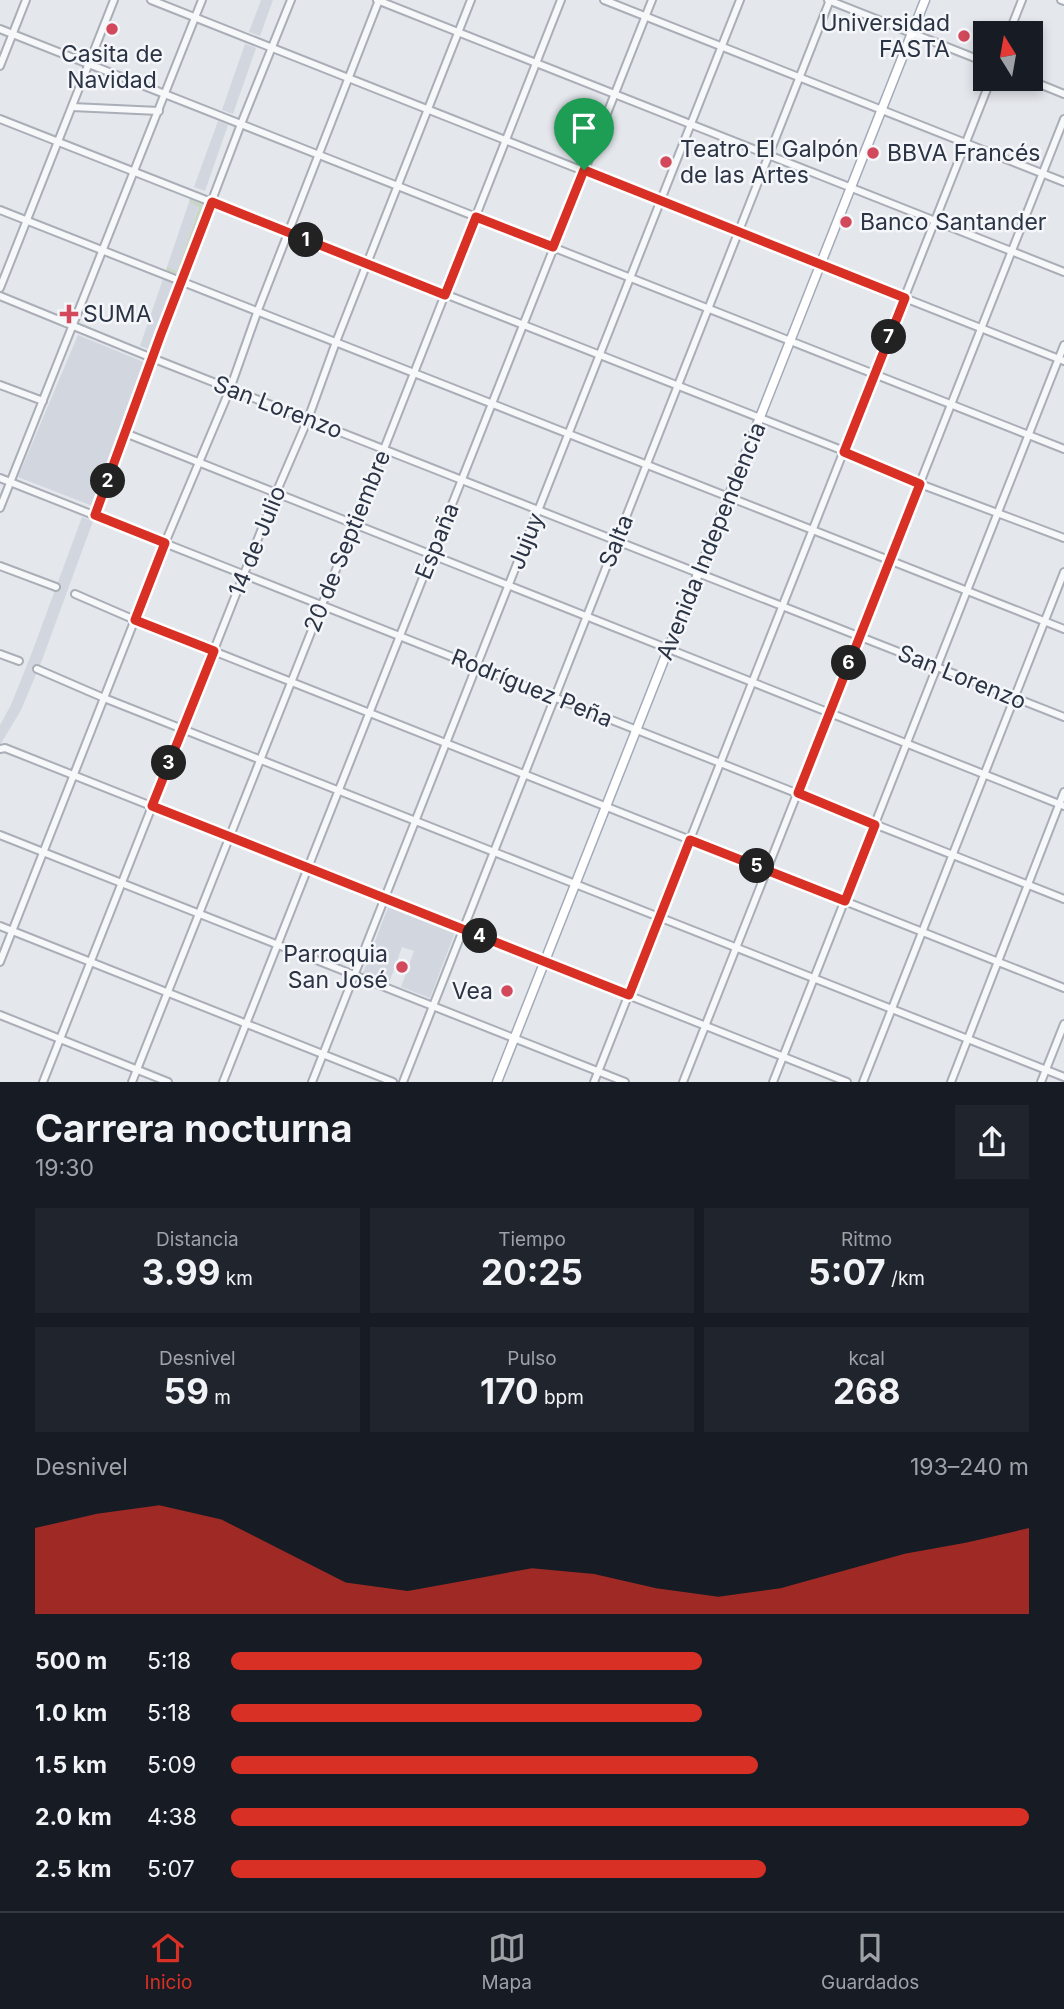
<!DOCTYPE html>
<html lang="es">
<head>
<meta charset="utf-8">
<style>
  :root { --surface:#171b24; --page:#20242c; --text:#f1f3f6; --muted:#9ea1a6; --line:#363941; --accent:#d93025 }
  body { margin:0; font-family:Inter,sans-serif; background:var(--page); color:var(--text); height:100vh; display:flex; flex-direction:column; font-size:26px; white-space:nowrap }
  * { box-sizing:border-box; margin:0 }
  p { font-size:23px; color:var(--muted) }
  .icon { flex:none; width:38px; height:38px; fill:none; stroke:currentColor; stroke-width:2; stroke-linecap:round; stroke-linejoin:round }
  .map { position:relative; height:1082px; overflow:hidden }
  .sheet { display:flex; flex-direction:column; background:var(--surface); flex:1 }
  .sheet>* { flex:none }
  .needle { width:46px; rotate:349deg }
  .fabs { position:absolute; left:973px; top:21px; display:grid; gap:14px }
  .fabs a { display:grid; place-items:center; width:70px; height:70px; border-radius:0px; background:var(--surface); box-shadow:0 4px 10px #0003; font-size:35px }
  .pin { position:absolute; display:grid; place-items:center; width:60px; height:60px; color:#fff; margin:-72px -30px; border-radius:50% 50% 50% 0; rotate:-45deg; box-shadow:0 0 7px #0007 }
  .pin .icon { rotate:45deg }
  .km { position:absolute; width:35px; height:35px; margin:-18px; border-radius:50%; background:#222; color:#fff; font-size:19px; line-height:35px; text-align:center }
  .round { display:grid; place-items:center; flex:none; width:74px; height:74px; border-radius:0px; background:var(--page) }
  .head { display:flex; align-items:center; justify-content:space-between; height:119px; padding:0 35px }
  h1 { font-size:38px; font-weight:700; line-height:52px }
  .figures { display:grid; grid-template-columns:repeat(3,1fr); gap:10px; height:119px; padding:7px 35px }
  .figures div { display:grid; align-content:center; border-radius:0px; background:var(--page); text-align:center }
  .figures b { font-size:35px; font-weight:700 }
  .figures small { font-size:19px; font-weight:400 }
  .figures p { font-size:19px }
  .chart { height:196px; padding:14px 35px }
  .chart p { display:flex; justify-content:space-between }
  .chart svg { width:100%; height:126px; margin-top:7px; fill:var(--accent); opacity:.7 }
  ul { padding:0 35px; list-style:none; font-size:23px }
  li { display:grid; grid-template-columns:112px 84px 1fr; align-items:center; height:52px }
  li i { height:18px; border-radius:9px; background:var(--accent) }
  .dock { display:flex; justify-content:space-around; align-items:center; height:98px; border-top:2px solid var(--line); background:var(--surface); font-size:19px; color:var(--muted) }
  .dock a { display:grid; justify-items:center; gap:4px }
  .dock .active { color:var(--accent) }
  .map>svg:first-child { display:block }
</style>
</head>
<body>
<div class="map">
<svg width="1064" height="1082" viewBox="0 0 1064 1082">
  <rect width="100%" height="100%" fill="#e4e7ec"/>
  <g fill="#d2d6de">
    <polygon points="261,0 273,0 260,36 249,32"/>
    <polygon points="245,44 256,48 233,114 222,110"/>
    <polygon points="218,121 228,125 205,191 194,187"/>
    <polygon points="189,202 199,206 177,271 167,267"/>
    <polygon points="163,279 173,283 151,350 140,346"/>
    <polygon points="78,335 146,363 95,507 18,477"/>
    <polygon points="82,517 93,521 42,660 21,710 0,745 0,725 11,705 31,655"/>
    <polygon points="388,907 455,932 430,998 401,987 414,951 402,947 389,983 363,973"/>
  </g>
  <polygon fill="#c9d6c5" points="190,198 204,203 205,208 181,272 175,274 166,270 167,267 177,271 199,207 189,202"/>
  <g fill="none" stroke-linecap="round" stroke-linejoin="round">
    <defs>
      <g id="minor">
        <polyline points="151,0 1064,361"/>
        <polyline points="377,0 1064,272"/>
        <polyline points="604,0 1064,182"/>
        <polyline points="828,0 985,62"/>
        <polyline points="1061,0 1064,1"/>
        <polyline points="0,29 1064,449"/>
        <polyline points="1009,33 1022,0"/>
        <polyline points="0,66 26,0"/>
        <polyline points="1027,79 1064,94"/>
        <polyline points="72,107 159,111"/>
        <polyline points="0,119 844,451 920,484 1064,538"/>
        <polyline points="0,210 1064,629"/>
        <polyline points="0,288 114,0"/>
        <polyline points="0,296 152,358 1064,717"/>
        <polyline points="0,385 43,401"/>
        <polyline points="125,433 1064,806"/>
        <polyline points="0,478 1064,899"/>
        <polyline points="0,508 202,0"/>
        <polyline points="95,515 161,334 241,124 291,0"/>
        <polyline points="0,566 56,587"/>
        <polyline points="75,594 135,620 1064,988"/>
        <polyline points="0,654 19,661"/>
        <polyline points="37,669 104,698 1064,1077"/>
        <polyline points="0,749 5,748 847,1082"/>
        <polyline points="0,835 625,1082"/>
        <polyline points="0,926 393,1082"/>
        <polyline points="0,962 165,543 230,389 258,310 379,0"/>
        <polyline points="0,1015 168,1082"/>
        <polyline points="43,1082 276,493 308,419 336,342 471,0"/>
        <polyline points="132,1082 384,449 561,0"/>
        <polyline points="223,1082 652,0"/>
        <polyline points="312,1082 740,0"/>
        <polyline points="403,1082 830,0"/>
        <polyline points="594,1082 991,79"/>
        <polyline points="683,1082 1064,119"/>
        <polyline points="773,1082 1064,345"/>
        <polyline points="863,1082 1064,572"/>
        <polyline points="951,1082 1064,792"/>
        <polyline points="1041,1082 1064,1024"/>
      </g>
      <polyline id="major" points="497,1082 925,0"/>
    </defs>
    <use href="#minor" stroke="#a9aeb7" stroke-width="10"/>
    <use href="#major" stroke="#a3abb8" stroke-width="11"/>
    <use href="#minor" stroke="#f7f8fa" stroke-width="6"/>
    <use href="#major" stroke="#fff" stroke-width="8"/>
  </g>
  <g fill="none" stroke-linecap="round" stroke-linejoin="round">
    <defs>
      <polygon id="route" points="584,170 905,298 844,452 920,484 798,793 875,825 845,901 690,840 629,995 152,806 214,651 135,620 165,543 95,515 161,334 212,202 445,295 476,217 553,247"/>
    </defs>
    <use href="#route" stroke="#fff" stroke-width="14"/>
    <use href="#route" stroke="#d93025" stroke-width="9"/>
  </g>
  <g fill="#d1495b" stroke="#f4f6f9" stroke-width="2.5">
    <circle cx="112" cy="29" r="7"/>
    <circle cx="964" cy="36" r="7"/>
    <circle cx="873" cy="153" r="7"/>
    <circle cx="666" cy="162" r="7"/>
    <circle cx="846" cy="222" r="7"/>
    <path d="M65.5 303.5h7v7h7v7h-7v7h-7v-7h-7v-7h7z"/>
    <circle cx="402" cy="967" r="7"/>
    <circle cx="507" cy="991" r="7"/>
  </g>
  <g text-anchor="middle" stroke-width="5" stroke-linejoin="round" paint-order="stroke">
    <g font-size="23" fill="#2b3445" stroke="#f4f6f9" text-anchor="start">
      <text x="950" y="31" text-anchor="end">Universidad<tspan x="950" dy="26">FASTA</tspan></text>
      <text x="112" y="62" text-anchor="middle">Casita de<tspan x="112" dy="26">Navidad</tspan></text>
      <text x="680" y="157">Teatro El Galpón<tspan x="680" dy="26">de las Artes</tspan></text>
      <text x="887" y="161">BBVA Francés</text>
      <text x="860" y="230">Banco Santander</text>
      <text x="83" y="322">SUMA</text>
      <text x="388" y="962" text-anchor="end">Parroquia<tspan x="388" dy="26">San José</tspan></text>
      <text x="493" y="999" text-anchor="end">Vea</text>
    </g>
    <g font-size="23" fill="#2b3445" stroke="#f4f6f9">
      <text transform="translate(278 407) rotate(21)" y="8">San Lorenzo</text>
      <text transform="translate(257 541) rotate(-68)" y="8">14 de Julio</text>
      <text transform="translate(347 541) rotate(-68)" y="8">20 de Septiembre</text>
      <text transform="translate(437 541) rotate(-68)" y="8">España</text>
      <text transform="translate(526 541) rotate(-68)" y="8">Jujuy</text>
      <text transform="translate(616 541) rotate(-68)" y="8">Salta</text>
      <text transform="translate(711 541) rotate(-68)" y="8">Avenida Independencia</text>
      <text transform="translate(962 677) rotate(22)" y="8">San Lorenzo</text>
      <text transform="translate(532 688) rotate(22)" y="8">Rodríguez Peña</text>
    </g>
  </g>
</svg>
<div class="fabs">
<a><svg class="needle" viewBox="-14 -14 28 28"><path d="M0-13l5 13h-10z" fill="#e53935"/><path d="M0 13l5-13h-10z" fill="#9ea1a6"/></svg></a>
</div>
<div class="pin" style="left:584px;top:170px;background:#1e9e55"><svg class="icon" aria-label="arrive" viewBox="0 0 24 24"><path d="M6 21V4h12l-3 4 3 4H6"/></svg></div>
<b class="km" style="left:306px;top:240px">1</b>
<b class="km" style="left:108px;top:481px">2</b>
<b class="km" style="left:169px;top:763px">3</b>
<b class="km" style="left:480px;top:936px">4</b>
<b class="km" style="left:757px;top:866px">5</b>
<b class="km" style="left:849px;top:663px">6</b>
<b class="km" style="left:889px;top:337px">7</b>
</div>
<section class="sheet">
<div class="head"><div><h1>Carrera nocturna</h1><p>19:30</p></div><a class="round"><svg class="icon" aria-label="share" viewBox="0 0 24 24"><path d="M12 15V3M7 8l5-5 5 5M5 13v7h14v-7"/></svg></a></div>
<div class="figures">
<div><p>Distancia</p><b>3.99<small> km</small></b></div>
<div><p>Tiempo</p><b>20:25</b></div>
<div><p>Ritmo</p><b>5:07<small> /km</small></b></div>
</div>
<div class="figures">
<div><p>Desnivel</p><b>59<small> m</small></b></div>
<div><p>Pulso</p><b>170<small> bpm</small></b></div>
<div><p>kcal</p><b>268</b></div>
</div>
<div class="chart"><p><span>Desnivel</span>193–240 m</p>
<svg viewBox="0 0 160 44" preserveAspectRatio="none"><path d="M0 44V14L10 9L20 6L30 11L40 22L50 33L60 36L70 32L80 28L90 30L100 35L110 38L120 35L130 29L140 23L150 19L160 14V44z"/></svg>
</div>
<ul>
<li><b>500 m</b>5:18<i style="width:59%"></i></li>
<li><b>1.0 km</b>5:18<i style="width:59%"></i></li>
<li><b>1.5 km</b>5:09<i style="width:66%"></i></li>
<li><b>2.0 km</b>4:38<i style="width:100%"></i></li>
<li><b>2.5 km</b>5:07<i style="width:67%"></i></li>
</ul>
</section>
<nav class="dock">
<a class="active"><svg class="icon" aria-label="home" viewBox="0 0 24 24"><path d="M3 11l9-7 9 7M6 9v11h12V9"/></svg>Inicio</a>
<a><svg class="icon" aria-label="map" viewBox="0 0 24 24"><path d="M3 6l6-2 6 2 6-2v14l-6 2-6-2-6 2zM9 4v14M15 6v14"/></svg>Mapa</a>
<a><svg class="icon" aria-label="saved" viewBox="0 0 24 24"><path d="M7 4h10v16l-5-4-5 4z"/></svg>Guardados</a>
</nav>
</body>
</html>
